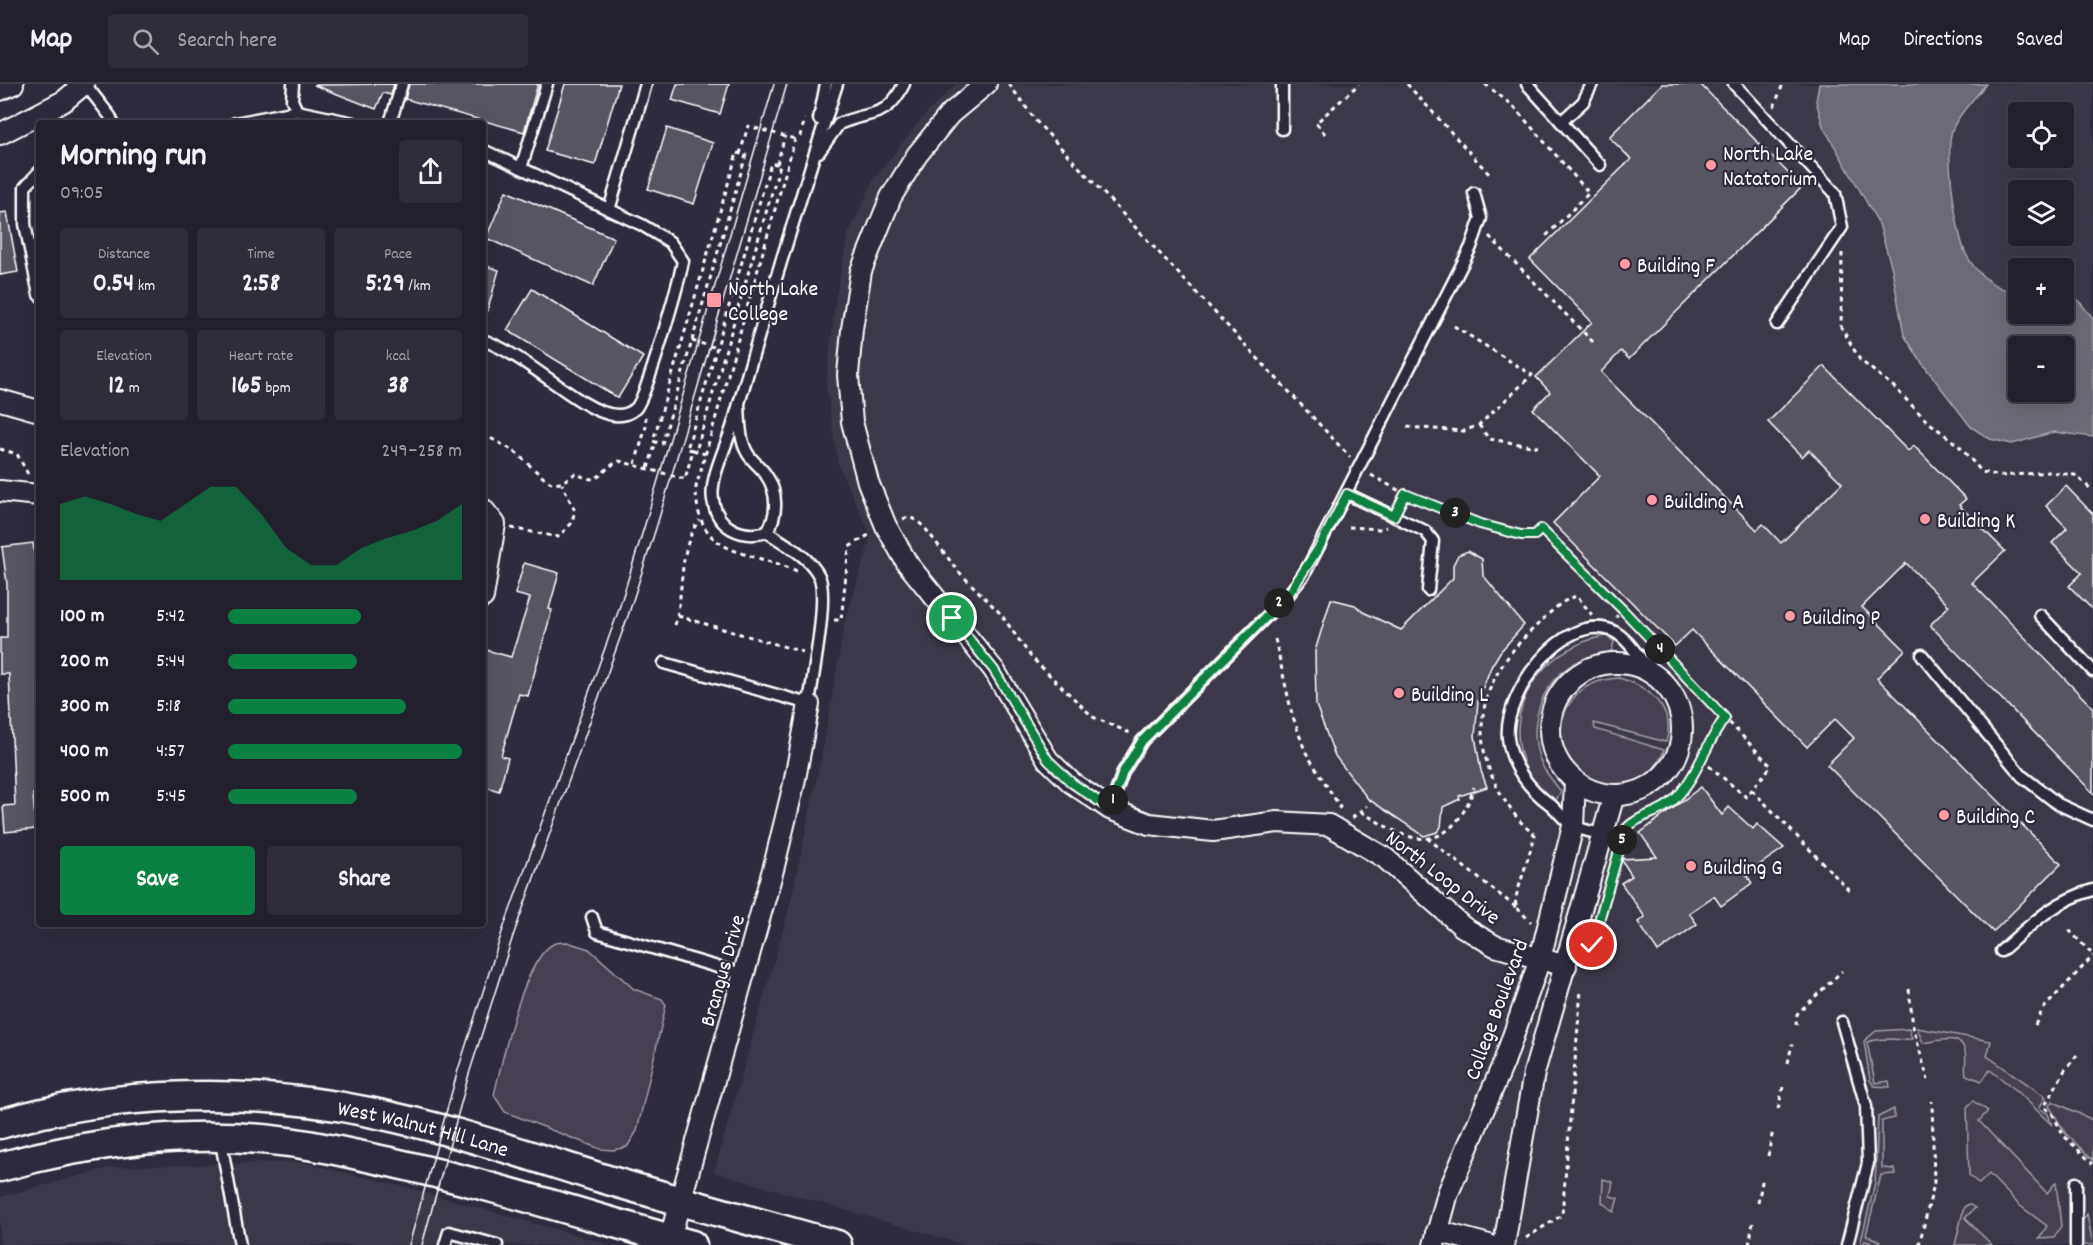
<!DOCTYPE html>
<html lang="en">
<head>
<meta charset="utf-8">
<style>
  :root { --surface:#23202e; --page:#2f2d3a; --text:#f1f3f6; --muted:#a3a3aa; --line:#403e4a; --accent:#0b8043 }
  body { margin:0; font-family:Dekko,sans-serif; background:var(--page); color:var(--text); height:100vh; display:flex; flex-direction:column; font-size:22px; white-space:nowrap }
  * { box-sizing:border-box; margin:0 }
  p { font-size:20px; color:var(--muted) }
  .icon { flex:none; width:33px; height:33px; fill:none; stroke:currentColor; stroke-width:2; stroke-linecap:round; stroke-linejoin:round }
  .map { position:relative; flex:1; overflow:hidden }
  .panel { position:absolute; left:36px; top:36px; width:450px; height:807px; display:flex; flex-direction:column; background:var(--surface); border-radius:6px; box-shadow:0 6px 24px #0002,0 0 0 2px var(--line) }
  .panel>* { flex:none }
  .controls { position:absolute; left:2008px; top:18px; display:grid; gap:12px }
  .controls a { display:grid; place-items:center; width:66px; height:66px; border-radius:6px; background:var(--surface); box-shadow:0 6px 24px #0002,0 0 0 2px var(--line); font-size:30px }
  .pin { position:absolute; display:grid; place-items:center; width:51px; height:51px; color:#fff; margin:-26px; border:3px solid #fff; border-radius:50%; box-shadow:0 2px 6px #0007 }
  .km { position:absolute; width:30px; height:30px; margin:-15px; border-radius:50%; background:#222; color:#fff; font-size:16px; line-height:30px; text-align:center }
  .round { display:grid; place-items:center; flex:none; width:63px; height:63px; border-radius:6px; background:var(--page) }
  .overview { display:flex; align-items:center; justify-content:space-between; height:102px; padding:0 24px }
  h1 { font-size:33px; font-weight:800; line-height:45px }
  .metrics { display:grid; grid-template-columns:repeat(3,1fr); gap:9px; height:102px; padding:6px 24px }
  .metrics div { display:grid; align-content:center; border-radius:6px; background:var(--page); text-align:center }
  .metrics b { font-size:26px; font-weight:800 }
  .metrics small { font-size:16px; font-weight:400 }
  .metrics p { font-size:16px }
  .chart { height:168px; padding:12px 24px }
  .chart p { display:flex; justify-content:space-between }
  .chart svg { width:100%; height:108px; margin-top:6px; fill:var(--accent); opacity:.7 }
  .action { display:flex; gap:12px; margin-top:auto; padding:12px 24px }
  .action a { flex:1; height:69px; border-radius:6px; background:var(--accent); color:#fff; font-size:24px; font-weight:800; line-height:69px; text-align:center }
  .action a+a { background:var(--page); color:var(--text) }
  ul { padding:0 24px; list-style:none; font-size:20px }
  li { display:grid; grid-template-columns:96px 72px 1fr; align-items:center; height:45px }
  li i { height:15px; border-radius:8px; background:var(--accent) }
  header { display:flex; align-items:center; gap:36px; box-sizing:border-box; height:84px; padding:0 30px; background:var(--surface); border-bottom:2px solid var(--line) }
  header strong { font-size:28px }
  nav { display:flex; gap:33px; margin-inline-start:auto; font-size:21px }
  .search { width:420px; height:54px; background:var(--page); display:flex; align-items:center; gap:15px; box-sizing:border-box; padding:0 21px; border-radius:6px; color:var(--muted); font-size:22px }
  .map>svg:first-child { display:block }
</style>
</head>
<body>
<header>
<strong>Map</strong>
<div class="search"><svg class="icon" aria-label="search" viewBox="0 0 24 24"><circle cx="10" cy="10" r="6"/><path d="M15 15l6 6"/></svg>Search here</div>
<nav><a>Map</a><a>Directions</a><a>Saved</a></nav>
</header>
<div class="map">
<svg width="2093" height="1161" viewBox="0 0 2093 1161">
  <rect width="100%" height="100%" fill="#2f2a3d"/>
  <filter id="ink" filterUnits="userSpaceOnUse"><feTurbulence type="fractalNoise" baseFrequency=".0167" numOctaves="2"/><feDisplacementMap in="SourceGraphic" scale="12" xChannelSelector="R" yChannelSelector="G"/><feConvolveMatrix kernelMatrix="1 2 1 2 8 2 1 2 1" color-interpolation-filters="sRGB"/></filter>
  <g filter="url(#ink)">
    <g fill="#3c3749" fill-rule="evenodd">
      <path d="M 956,0 L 2093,0 L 2093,1161 L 966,1161 L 714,1088 L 789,825 L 823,665 L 844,542 L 871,452 L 838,380 L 826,302 L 836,211 L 849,148 L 874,95 L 922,34 ZM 2019,28 L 2064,28 L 2064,74 L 2019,74 ZM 2019,106 L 2064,106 L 2064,152 L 2019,152 ZM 2019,184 L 2064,184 L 2064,230 L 2019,230 ZM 2019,262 L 2064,262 L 2064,308 L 2019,308 Z"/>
      <polygon points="300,1078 401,1102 611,1161 0,1161 0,1113 113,1083"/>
    </g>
    <g fill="#464152" stroke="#a2a0a8" stroke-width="1.5">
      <path d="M 1606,552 L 1614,557 L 1612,566 C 1602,574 1585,573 1573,580 C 1539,601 1526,645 1542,681 C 1547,691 1555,699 1561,708 L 1556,716 L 1548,717 C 1541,707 1532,698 1527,687 C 1498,625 1543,562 1606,552 Z"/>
      <path d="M 1619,594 C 1647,601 1677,626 1666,658 L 1594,639 L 1595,645 L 1664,666 C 1659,681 1645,696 1629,699 C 1551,718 1531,599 1619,594 Z"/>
      <path d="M 567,858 L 589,865 L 634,905 L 662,915 L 666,921 L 637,1047 L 627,1063 L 613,1066 L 600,1065 L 505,1028 L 494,1011 C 502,978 523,876 553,860 C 557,858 564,858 567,858 Z"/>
      <path d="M 1917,944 L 1991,957 L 1987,972 L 2046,1013 L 2039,1024 L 2048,1030 L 2052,1041 L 2016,1006 L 1990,986 L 1982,997 L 1966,991 C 1964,983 1967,974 1965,967 C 1961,948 1936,958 1923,959 Z"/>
      <path d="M 1909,945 L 1912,955 C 1893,957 1887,952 1867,958 L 1875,999 L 1889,997 L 1890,1003 L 1874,1002 L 1870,996 L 1864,957 L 1876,947 Z"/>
      <polygon points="1973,1017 1988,1027 1979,1037 2047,1109 2056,1098 2061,1142 2054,1154 2039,1155 2047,1142 2019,1121 1989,1090 1979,1100 1969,1091 1967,1023"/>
      <polygon points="2052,1017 2093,1036 2093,1076 2066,1050 2049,1022"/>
      <polygon points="1894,1025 1894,1034 1882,1037 1882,1084 1894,1085 1895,1090 1881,1091 1866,1151 1880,1157 1878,1161 1865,1157 1863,1161 1860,1161 1875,1099 1878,1033"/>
      <polygon points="1603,1095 1613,1098 1610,1112 1618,1114 1614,1128 1602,1118"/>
      <polygon points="1969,1120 1975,1124 1965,1134 1992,1161 1955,1161 1964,1123"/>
      <polygon points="2087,1130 2093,1161 2082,1161 2081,1139"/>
    </g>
    <path fill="#6d6a77" stroke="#a7a6ad" stroke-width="1.5" fill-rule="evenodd" d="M 1819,0 L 1986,0 C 1976,13 1960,28 1953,44 C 1944,63 1956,151 1966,170 C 1975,188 1997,209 2019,207 L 2019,230 L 2064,230 L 2064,211 L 2078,216 L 2093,234 L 2093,353 L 2054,348 L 2012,360 L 1990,355 L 1971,343 L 1922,279 L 1904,251 L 1892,185 L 1879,140 L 1823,42 L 1816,17 ZM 2019,262 L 2064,262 L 2064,308 L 2019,308 Z"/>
    <g fill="#595564" stroke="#fff" stroke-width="1.5">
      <polygon points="394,0 391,11 383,9 376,25 314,1"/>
      <polygon points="409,0 538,0 524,48 405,15"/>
      <polygon points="565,0 619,0 595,81 545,67"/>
      <polygon points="677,0 729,0 720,30 672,16"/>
      <polygon points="1662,0 1700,0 1802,103 1629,275 1621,267 1601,288 1757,446 1763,440 1781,459 1842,399 1809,366 1802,373 1768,338 1824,282 1908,367 1914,362 1966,415 1959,421 2005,467 1972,499 2093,624 2093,709 1930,541 1949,522 1906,479 1862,523 1905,566 1877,594 2061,780 1993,848 1827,681 1854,654 1835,635 1807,663 1692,546 1675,562 1553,439 1600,392 1533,325 1550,308 1536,293 1592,238 1530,175 1631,75 1609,53"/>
      <polygon points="667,44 713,59 694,120 648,105"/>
      <polygon points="506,107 614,154 593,202 486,154"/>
      <polygon points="7,128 18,188 0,191 0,129"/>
      <polygon points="483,181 499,186 487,228 483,228"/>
      <polygon points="532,205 643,273 618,314 507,246"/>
      <polygon points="2066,402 2093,430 2093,526 2069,502 2082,489 2052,459 2067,444 2046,422"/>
      <polygon points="33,459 38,499 39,710 33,710 36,745 5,748 3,722 15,721 9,590 0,590 0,554 7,554 7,500 2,463"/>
      <polygon points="1468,467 1482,475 1483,491 1524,541 1500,568 1491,583 1478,617 1475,652 1481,687 1487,703 1459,712 1460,715 1443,723 1441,743 1437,748 1424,752 1368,715 1335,672 1316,621 1315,567 1331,515 1355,521 1363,528 1401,546 1453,494 1453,481 1458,471"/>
      <polygon points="524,479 559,489 549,525 552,526 528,612 519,610 501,672 508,674 499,707 483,702 483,565 511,573 530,514 515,510"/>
      <polygon points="1701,703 1722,731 1729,723 1753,745 1757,740 1784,764 1746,790 1752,799 1721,822 1714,812 1689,829 1697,840 1658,868 1638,838 1645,833 1621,799 1632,792 1621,775 1657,773 1640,749"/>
    </g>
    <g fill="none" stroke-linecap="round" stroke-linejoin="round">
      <defs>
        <g id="lane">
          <polyline points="85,0 110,32 113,39"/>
          <polyline points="293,0 292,16 297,27"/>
          <polyline points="1527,0 1600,81"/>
          <polyline points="1734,0 1835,109 1842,143 1777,240"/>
          <polyline points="819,35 826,0"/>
          <polyline points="1561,38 1583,18 1592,0"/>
          <polyline points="235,39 297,27 354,39"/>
          <polyline points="390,39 402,0"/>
          <polyline points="1282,45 1282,0"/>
          <path d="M 483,66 L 642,141 L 670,158 L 683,177 C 679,197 646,316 635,325 C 620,338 599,328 584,319 C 551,299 520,270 483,256"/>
          <path d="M 819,68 L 839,40 C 869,26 886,37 904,0"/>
          <polyline points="521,84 547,0"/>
          <polyline points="39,88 25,103 25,140 39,211"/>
          <polyline points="609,126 646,0"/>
          <path d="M 739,320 C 740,335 739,356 748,370 C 753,378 761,383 766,391 C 778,408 778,431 767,448 C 742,455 717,444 713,416 C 709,394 728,359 734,337 C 766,224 801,112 837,0"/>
          <polyline points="1347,410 1425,447 1433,457 1428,506"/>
          <polyline points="2040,531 2093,587"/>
          <polyline points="1922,571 2022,692 2058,720 2093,736"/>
          <path d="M 664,579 L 809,620 C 812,595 829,512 819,492 C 809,472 785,460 767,448"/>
          <polyline points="1110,725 1123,688 1142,657 1288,511 1304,491 1471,163 1481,134 1474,109"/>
          <path d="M 1601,750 C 1592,748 1582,746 1574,742 C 1565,738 1558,727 1551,721 C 1529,705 1511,682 1508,654 C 1503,610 1564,526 1613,547 C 1628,554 1640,575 1650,587"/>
          <polyline points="592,833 597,848 745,891"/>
          <path d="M 2001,867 C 2032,840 2052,818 2093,806"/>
          <polyline points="1842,938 1866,1022 1868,1079 1847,1161"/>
          <polyline points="220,1053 240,1161"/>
          <polyline points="2076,1099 2076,1161"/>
          <polyline points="445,1161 449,1148 497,1161"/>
        </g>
        <g id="street">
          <polyline points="986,0 950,30 917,71 891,113 861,187 852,245 848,291 852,338 868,398 886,442 907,479 994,586 1048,676 1072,699 1110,725 1149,740 1213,747 1277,738 1329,741 1385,774 1463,843 1495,862 1566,882"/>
          <polyline points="0,6 13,0"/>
          <polyline points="0,50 64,17 84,0"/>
          <polyline points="0,316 39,327"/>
          <polyline points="0,407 39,411"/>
          <polyline points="483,425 495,440 483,513"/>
          <circle cx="1616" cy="645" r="66"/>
          <polyline points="1437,1147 1489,1161"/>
          <polyline points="668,1161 774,782 794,700 809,620"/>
          <polyline points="1434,1161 1448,1109 1504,978 1540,875 1573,742 1575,697"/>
          <polyline points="1504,1161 1534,989 1614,711"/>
        </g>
        <g id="secondary">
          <path id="s1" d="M 0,1040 C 115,1006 252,1004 369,1028 C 448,1044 524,1070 601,1094 C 679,1117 758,1139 837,1161"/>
          <path d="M 0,1083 C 91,1057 194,1045 288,1058 C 322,1062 356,1071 390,1078 C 492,1101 591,1133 692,1161"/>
        </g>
      </defs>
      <use href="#lane" stroke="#fff" stroke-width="15"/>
      <use href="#street" stroke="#fff" stroke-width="24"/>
      <use href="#secondary" stroke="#fff" stroke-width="33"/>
      <g stroke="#fff" stroke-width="3" stroke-dasharray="4.5 4.5" stroke-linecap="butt">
        <polyline points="1009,0 1036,37 1350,373"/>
        <polyline points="1407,0 1491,92"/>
        <polyline points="1485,0 1513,22 1589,109 1545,153"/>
        <polyline points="1774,23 1783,0"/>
        <polyline points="1325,50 1316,39 1359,0"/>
        <polygon points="737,69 746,71 662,360 653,357"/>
        <polyline points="740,70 748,42 795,55"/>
        <polyline points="777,80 785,52"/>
        <polyline points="1489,152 1594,259"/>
        <polyline points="1842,169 1841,243 1860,276 1894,303 1926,336 1959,362 1982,388 2001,392 2049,388 2075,391 2093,407"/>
        <polyline points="692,257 717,264"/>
        <polyline points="1479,341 1489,355 1538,363"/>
        <polyline points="1407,343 1464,347 1479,341 1532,291 1454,242"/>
        <path d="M 483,350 L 514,367 L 545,395 L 553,400 L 561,399 L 576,389 C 600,404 599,386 619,377 L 685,395 L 693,366 L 705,370"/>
        <polyline points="0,365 17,370 29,392"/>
        <polyline points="693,366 687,365 771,79 780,81 696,367"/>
        <polyline points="635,380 647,339 645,333"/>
        <polyline points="648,384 656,358"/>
        <polyline points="1371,391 1405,410 1400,420"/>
        <polyline points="1405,410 1480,440 1521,451 1535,451 1541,445 1624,527 1616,533"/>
        <polyline points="903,435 908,433 916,436 925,444 958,487 1000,529 1031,573 1093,633 1130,649"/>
        <polyline points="1349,443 1381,445 1386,443"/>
        <polyline points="511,444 558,453 571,440 575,427 562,400"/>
        <path d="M 797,487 C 746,465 696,474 696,403 L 795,55 L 800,52 L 805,35"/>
        <polyline points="678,532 803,568"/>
        <polyline points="834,536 841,536 849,463 872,449"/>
        <path d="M 675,541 C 685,505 677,468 699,436"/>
        <polyline points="1275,555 1292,630 1305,667 1340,723 1338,725"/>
        <polyline points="1702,676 1746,713 1771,682 1725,634"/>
        <polyline points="1752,706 1849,806"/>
        <path d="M 1361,728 C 1378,737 1398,752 1417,754 C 1448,759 1467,728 1474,703"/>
        <polyline points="1352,734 1367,722"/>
        <path d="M 1623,752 C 1632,731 1660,731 1676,715 C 1699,692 1706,659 1725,634 L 1624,527"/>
        <path d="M 1427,754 L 1517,824 L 1515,816 L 1535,751 C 1518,738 1506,720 1496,701 C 1466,641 1487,588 1533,545 C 1546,533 1560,516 1577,512 L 1592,531"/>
        <polyline points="1517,824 1531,838"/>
        <polyline points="2069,846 2093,871"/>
        <polyline points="1588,860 1592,861 1596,848"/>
        <polyline points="1909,905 1913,943 1928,996"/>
        <polyline points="1796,941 1797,930 1842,887"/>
        <polyline points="2035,941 2043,925 2093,872"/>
        <polyline points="2077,971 2065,986 2044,1023 2052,1029 2064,1052 2093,1080"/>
        <polyline points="1788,979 1792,960"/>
        <polyline points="1778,1025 1784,999"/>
        <polyline points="1768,1072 1773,1046"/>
        <polyline points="1758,1119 1763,1093"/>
        <polyline points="1526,1154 1562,1131 1581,906"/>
        <polyline points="1749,1161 1753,1139"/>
        <polyline points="1919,1161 1934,1100 1932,1017"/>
      </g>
      <use href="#lane" stroke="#2f2a3d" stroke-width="10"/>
      <use href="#street" stroke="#2f2a3d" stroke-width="20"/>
      <use href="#secondary" stroke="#2f2a3d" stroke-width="28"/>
      <g stroke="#fff" stroke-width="1.5">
        <polyline points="409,1161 458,986 502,848 618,528 646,437 774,0"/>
        <polyline points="422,1161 469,990 513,852 628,532 657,441 787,0"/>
      </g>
    </g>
  </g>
  <g fill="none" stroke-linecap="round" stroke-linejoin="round" filter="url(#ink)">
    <defs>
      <path id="route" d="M 952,534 L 994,586 L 1048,676 L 1072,699 L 1110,725 L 1123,688 L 1142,657 L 1288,511 L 1320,462 L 1347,410 L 1394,432 L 1405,410 L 1480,440 L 1521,451 L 1535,451 L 1541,445 L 1624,527 L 1725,634 C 1706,659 1698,691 1676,714 C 1662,730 1638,730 1625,746 L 1592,861"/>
    </defs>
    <use href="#route" stroke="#fff" stroke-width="12"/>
    <use href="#route" stroke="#0b8043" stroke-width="8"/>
  </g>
  <g fill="#ff9aa2" stroke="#2f2a3d" stroke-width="2">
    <circle cx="1711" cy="81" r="6"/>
    <circle cx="1625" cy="180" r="6"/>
    <rect x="706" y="208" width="16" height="16" rx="3"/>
    <circle cx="1652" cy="416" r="6"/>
    <circle cx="1925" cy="435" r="6"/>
    <circle cx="1790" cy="532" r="6"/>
    <circle cx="1399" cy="609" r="6"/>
    <circle cx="1944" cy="731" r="6"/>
    <circle cx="1691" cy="782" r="6"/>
  </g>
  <g text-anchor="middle" stroke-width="4.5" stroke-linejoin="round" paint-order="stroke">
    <g font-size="22" fill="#fff" stroke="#2f2a3d" text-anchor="start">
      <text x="1723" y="76">North Lake<tspan x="1723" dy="25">Natatorium</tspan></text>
      <text x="1637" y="188">Building F</text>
      <text x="728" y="211">North Lake<tspan x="728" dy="25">College</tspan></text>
      <text x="1664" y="424">Building A</text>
      <text x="1937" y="443">Building K</text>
      <text x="1802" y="540">Building P</text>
      <text x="1411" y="617">Building L</text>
      <text x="1956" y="739">Building C</text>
      <text x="1703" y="790">Building G</text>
    </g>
    <g font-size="22" fill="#fff" stroke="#2f2a3d">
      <text transform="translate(1444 792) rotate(38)" y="8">North Loop Drive</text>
      <text transform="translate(721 886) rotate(-74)" y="8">Brangus Drive</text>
      <text transform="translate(1495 925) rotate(-70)" y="8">College Boulevard</text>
      <text dy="8" stroke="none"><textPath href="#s1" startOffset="429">West Walnut Hill Lane</textPath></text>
    </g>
  </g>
</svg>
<div class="controls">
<a><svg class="icon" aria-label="locate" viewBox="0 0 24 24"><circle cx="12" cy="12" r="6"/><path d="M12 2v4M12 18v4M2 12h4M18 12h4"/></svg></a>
<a><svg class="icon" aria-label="layers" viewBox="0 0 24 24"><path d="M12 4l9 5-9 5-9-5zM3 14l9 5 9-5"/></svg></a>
<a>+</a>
<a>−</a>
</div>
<div class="pin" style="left:952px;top:534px;background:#1e9e55"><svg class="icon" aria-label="arrive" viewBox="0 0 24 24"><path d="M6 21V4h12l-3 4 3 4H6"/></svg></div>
<div class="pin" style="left:1592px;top:861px;background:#d93025"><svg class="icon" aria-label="check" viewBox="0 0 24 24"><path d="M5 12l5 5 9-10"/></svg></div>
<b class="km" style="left:1113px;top:716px">1</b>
<b class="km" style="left:1279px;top:519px">2</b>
<b class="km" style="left:1455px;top:429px">3</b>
<b class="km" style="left:1660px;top:565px">4</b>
<b class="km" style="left:1622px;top:756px">5</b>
<section class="panel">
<div class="overview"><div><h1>Morning run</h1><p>09:05</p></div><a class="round"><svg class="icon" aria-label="share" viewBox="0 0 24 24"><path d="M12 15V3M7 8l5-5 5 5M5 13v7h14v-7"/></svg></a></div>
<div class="metrics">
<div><p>Distance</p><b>0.54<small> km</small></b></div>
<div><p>Time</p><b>2:58</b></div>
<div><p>Pace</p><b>5:29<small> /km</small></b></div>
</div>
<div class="metrics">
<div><p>Elevation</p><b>12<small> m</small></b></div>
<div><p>Heart rate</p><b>165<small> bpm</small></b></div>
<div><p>kcal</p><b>38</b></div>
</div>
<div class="chart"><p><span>Elevation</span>249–258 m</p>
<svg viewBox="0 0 160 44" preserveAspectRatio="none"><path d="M0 44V13L10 10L20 13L30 17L40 20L50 13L60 6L70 6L80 17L90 31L100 38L110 38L120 31L130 27L140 24L150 20L160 13V44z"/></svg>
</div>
<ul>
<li><b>100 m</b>5:42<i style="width:57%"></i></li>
<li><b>200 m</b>5:44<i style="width:55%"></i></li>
<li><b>300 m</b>5:18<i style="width:76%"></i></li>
<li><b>400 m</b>4:57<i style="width:100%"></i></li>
<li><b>500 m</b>5:45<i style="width:55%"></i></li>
</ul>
<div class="action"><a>Save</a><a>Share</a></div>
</section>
</div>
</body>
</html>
